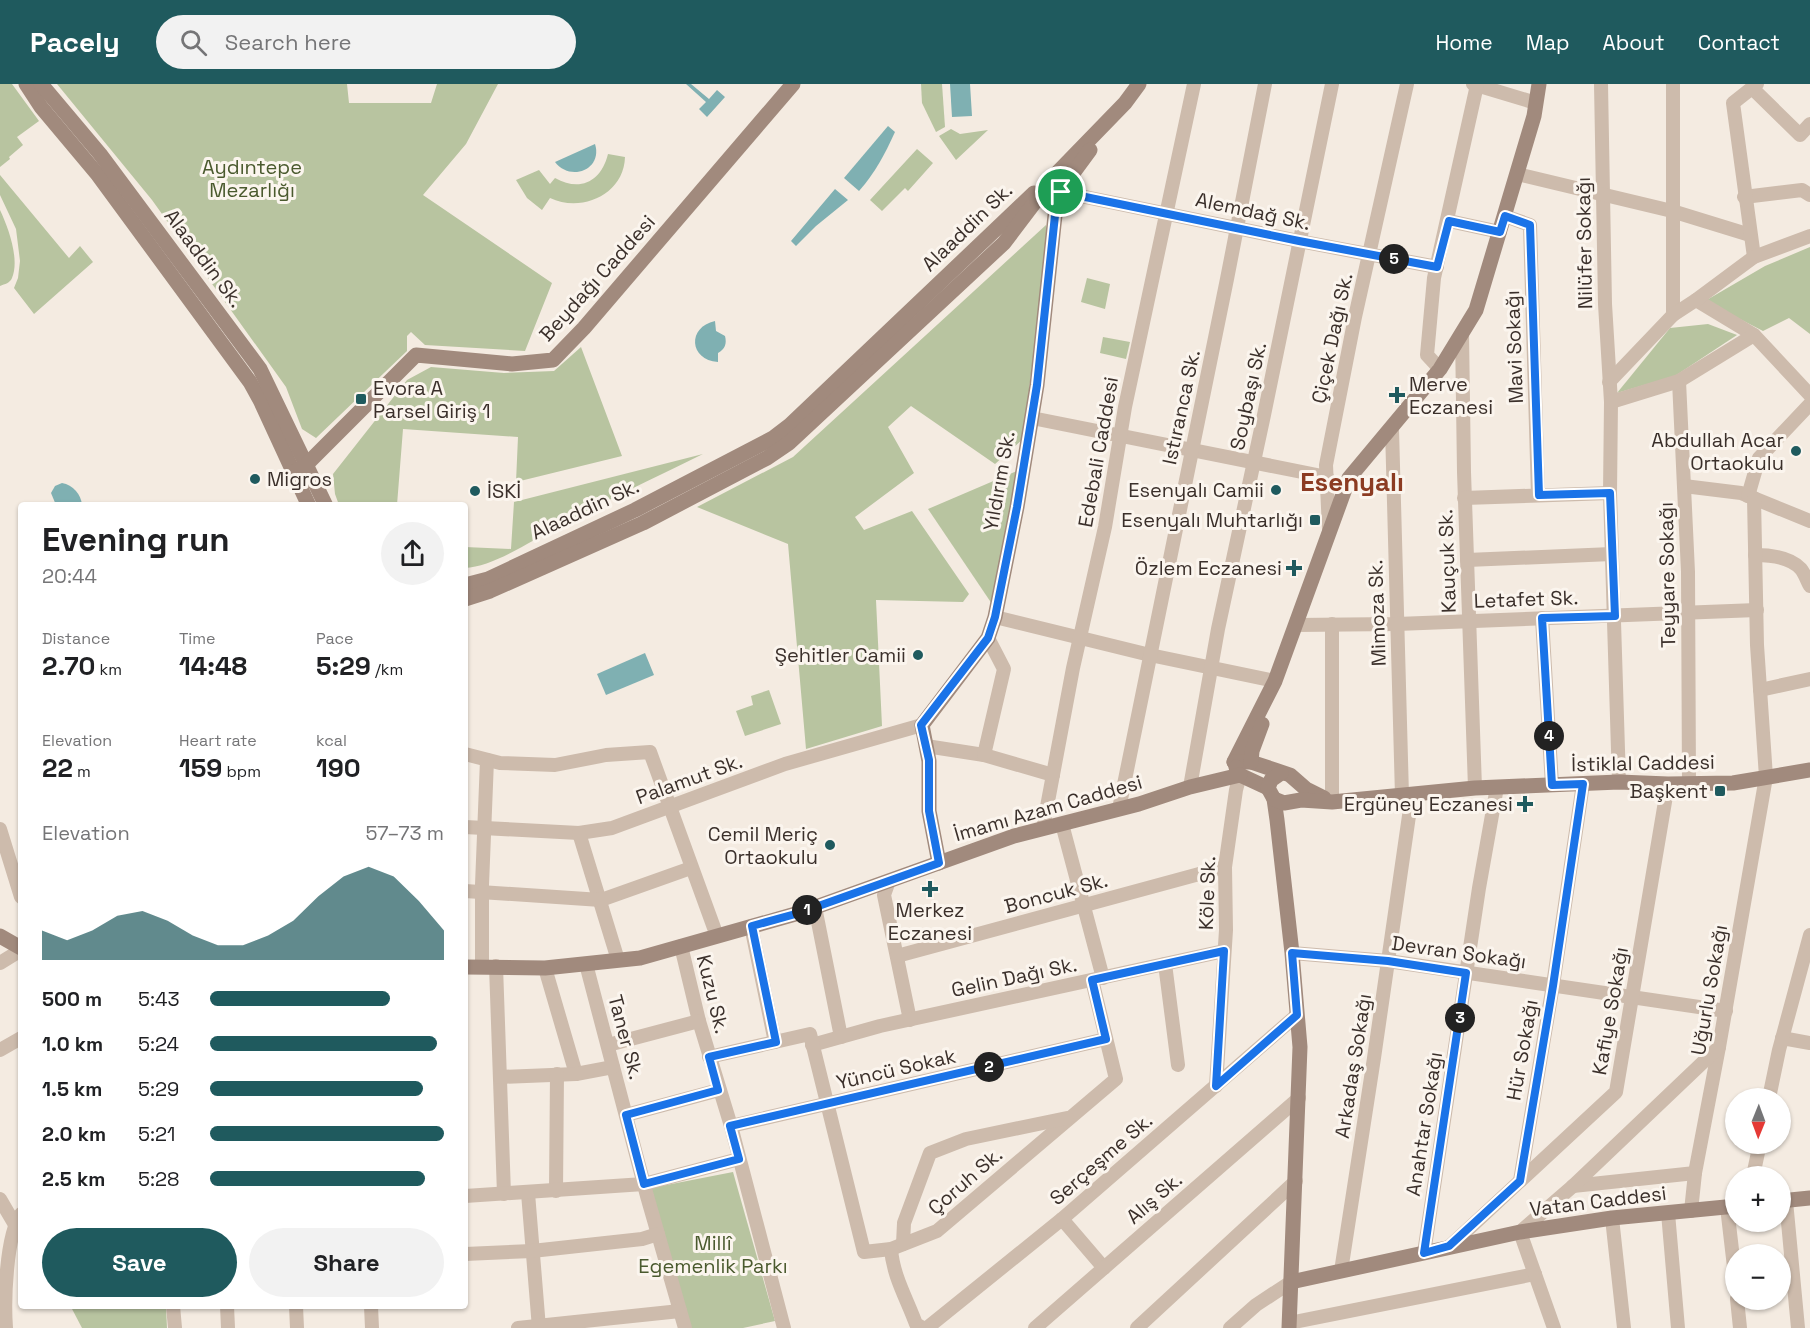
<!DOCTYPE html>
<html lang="en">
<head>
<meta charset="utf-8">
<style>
  :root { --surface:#fff; --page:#f2f2f2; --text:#202124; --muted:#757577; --accent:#1f5a5e }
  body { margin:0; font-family:"Space Grotesk",sans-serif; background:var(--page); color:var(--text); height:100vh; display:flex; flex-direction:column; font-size:22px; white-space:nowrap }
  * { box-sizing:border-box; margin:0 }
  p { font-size:20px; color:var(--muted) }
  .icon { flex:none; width:33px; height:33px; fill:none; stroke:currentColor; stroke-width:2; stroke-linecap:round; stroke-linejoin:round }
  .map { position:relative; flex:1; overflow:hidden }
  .panel { position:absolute; left:18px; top:418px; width:450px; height:807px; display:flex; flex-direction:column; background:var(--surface); border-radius:6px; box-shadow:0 2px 4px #0004 }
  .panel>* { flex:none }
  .needle { width:39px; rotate:181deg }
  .fabs { position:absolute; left:1725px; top:1004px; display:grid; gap:12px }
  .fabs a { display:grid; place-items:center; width:66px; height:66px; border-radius:50%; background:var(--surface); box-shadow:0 2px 4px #0004; font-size:30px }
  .pin { position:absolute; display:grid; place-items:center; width:51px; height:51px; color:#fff; margin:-26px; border:3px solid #fff; border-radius:50%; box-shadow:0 2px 6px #0007 }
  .km { position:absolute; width:30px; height:30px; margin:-15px; border-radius:50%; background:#222; color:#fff; font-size:16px; line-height:30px; text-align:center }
  .round { display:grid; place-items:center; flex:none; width:63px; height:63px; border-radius:32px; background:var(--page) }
  .head { display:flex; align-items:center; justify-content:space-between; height:102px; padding:0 24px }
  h1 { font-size:33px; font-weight:600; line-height:45px }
  .stats { display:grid; grid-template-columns:repeat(3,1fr); gap:9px; height:102px; padding:6px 24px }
  .stats div { display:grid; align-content:center }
  .stats b { font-size:26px; font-weight:600 }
  .stats small { font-size:16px; font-weight:400 }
  .stats p { font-size:16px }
  .chart { height:168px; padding:12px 24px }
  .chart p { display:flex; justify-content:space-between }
  .chart svg { width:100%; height:108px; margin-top:6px; fill:var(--accent); opacity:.7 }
  .action { display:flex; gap:12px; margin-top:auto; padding:12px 24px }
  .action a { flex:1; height:69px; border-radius:36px; background:var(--accent); color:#fff; font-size:24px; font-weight:600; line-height:69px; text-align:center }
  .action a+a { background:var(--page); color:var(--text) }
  ul { padding:0 24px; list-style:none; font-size:20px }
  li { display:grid; grid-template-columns:96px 72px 1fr; align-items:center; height:45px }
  li i { height:15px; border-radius:8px; background:var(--accent) }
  header { display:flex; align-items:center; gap:36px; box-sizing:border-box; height:84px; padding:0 30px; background:var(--accent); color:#fff }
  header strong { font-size:28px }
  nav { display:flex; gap:33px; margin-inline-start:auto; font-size:21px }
  .search { width:420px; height:54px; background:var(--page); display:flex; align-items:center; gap:15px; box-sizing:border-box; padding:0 21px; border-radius:33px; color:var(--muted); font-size:22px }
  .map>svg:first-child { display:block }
</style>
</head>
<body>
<header>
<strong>Pacely</strong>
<div class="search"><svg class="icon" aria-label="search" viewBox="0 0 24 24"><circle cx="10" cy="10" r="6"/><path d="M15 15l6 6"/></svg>Search here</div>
<nav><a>Home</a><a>Map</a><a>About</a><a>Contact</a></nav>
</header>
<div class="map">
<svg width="1810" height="1244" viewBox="0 0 1810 1244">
  <rect width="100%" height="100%" fill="#f4ebe1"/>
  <g fill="#b8c4a0">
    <polygon points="0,0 12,0 39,37 17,53 23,61 9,73 10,75 0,83"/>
    <polygon points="57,0 347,0 349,19 431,19 437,0 498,0 466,60 423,111 552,199 525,267 425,261 411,248 407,252 407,267 316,354 302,345 286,303 152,116"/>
    <polygon points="921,0 942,0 945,43 936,48 922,19"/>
    <polygon points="951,45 960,50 988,46 956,76 939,52"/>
    <polygon points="917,65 933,79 908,107 905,104 882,127 870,116"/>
    <path d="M 608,70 L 625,73 C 624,111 581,129 550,114 L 542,126 L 527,114 L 516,96 L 539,86 L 550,100 L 555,94 C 580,108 601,98 608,70 Z"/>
    <polygon points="0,91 69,174 80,162 93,178 34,230 14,204 18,194 20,177 16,145 0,111"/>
    <path d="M 0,126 C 8,143 20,175 12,194 C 10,199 5,200 0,202 Z"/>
    <polygon points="1046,141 1048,151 1023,355 995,380 911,322 888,343 914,389 855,433 864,446 912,427 969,510 963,518 876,516 882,642 806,665 788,460 697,423 793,373"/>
    <polygon points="1810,163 1810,250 1789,234 1763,247 1705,217 1765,182"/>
    <polygon points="1087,194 1110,200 1105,225 1081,218"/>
    <polygon points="1708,240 1737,251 1675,292 1617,309 1670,244"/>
    <polygon points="1103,253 1130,258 1126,275 1100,269"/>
    <polygon points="581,263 622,372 516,398 518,353 403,345 397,421 339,421 335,410 333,390 407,296 431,283 504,289 554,287"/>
    <path d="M 703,370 C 654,394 605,417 557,443 C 533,456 493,483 465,484 L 465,463 L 511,465 L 514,418 Z"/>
    <polygon points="1019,386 992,520 928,425"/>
    <polygon points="769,606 781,640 745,652 736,627 753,621 751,612"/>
    <polygon points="733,1088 775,1237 743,1244 691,1244 651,1104"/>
    <polygon points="71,1223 166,1223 167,1244 82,1244"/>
  </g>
  <g fill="#7fb0b2">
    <polygon points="686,0 691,0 709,15 717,6 725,13 707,33 699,25 706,18"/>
    <polygon points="950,0 970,0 972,32 952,33"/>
    <path d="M 888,42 L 895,48 C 885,70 875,89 859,107 L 844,94 Z"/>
    <path d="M 595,60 C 603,86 570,98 555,78 Z"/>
    <polygon points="835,105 848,116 816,142 796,162 791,157"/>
    <path d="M 715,237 L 716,247 L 725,252 C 727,260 725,265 718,269 L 718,278 C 689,276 687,243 715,237 Z"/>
    <path d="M 62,399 C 73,401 81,410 82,421 L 56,421 L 51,409 L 55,402 Z"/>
    <polygon points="645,569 654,591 606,611 597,590"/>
  </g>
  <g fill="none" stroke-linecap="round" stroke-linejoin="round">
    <g stroke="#cdbbac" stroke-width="14">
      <polyline points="1473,0 1536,19"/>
      <polyline points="1601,0 1605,220 1611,318 1610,409 1619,698"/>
      <polyline points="1752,4 1800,51 1810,40"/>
      <polyline points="1517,90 1672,127 1750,151"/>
      <polyline points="1061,108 1299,157 1437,183"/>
      <polyline points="1744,113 1802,106 1810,111"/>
      <polyline points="1505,132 1530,141 1538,411"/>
      <polyline points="1449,137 1500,148"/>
      <polyline points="1754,173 1733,19 1757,0"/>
      <polyline points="1696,216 1754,251 1810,311"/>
      <polyline points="1673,231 1673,0"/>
      <polyline points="1462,249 1464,388 1475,704"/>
      <polyline points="1440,285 1427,271 1434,194 1477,1"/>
      <polyline points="1679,297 1688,488 1689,700"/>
      <polyline points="1609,298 1673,231 1696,216 1754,173 1810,152"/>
      <polyline points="1611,318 1679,297 1754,251"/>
      <polyline points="1032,334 1327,393"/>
      <polyline points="1392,345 1402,712"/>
      <polyline points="1684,402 1741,409 1810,437"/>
      <polyline points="1748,412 1759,374 1810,320"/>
      <polyline points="1464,414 1610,409"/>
      <polyline points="1329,445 1326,381 1355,233 1407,0"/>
      <path d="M 1755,471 C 1770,471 1790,473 1801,485 C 1805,490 1807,497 1810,502"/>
      <polyline points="1467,476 1612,470"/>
      <polyline points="995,533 1150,571 1275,597"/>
      <polyline points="1542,534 1552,701"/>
      <polyline points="1332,540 1332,718"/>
      <polyline points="1296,541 1397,540 1757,526"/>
      <polyline points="1760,606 1810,595"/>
      <polyline points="926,662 984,671 1053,691"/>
      <polyline points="465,670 500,679 555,681 606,671 650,668 717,852"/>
      <polyline points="984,671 1004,585 988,554"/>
      <polyline points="1190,703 1218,545 1264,331 1332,0"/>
      <polyline points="1119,725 1227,195 1265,0"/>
      <polyline points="1062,740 1103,894"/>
      <polyline points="465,743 579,749 612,744 785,680 922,641"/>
      <polyline points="1043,744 1073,584 1105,443 1125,323 1194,0"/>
      <polyline points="0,745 21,813"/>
      <polyline points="579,749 618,876"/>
      <polyline points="889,797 884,811 910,936"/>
      <polyline points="465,807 601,816 691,784"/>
      <polyline points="815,823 841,953"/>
      <polyline points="751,842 775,958"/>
      <polyline points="681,862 699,937 731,1042 784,1244"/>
      <polyline points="1292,869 1388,877 1726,927"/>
      <polyline points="897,872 1225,783"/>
      <polyline points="0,879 21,866"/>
      <polyline points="586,880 647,1112 685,1244"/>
      <polyline points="1165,880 1178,981"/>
      <polyline points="496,882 504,1110"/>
      <polyline points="482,883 482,801 487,676"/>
      <polyline points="545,884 576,990"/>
      <polyline points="1782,954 1810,959"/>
      <polyline points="608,961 699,937"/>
      <polyline points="812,961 880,942 1224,867"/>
      <polyline points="0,966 21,954"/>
      <polyline points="709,973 810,950 864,1168 891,1165 937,1147 1116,995 1092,896"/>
      <polyline points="500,993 576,990 613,983"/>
      <polyline points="1216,1002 1226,846 1225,783 1236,706 1240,691"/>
      <polyline points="1769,1014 1779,966 1810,851"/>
      <polyline points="626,1031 719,1006"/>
      <polyline points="731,1042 1106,955"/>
      <polyline points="1753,1092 1760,1059"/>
      <polyline points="1520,1097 1553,901 1583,700"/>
      <polyline points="1573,1102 1695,1089"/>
      <polyline points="556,1107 557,990"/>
      <polyline points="528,1109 539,1244"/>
      <polyline points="465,1112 644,1100 739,1075"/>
      <polyline points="0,1115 14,1139"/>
      <polyline points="1786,1117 1798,1244"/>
      <polyline points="1727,1123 1736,1200"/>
      <polyline points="1691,1127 1695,1089 1719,963 1766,693 1757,561 1754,414"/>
      <polyline points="1668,1129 1678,1244"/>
      <polyline points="1612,1134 1624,1244"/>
      <polyline points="1062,1135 1104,1184"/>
      <polyline points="903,1160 904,1139 930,1069 966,1055 1067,1034"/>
      <polyline points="1449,1163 1616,1008 1668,700"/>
      <path d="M 891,1165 C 893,1192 907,1215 916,1240 L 923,1244"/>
      <polyline points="1424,1169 1479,804 1497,703"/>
      <polyline points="465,1170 532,1167 642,1155 658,1150"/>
      <polyline points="1341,1187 1374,974 1412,711"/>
      <polyline points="1737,1215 1740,1244"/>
      <polyline points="173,1222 175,1244"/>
      <polyline points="227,1222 228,1244"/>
      <polyline points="296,1222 297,1244"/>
      <polyline points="371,1222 372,1244"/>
      <polyline points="1289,1239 1535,1190"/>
      <path d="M 6,1244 C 4,1217 6,1151 21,1130"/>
      <polyline points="518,1244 680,1227"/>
      <polyline points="927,1244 1062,1135 1297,931"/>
      <polyline points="1035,1244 1299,1014"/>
      <polyline points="1137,1244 1296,1097"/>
      <polyline points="1230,1244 1256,1221 1291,1198"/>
      <polyline points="1554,1244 1520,1148 1573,1102 1719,963"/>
    </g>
    <g stroke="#a18a7d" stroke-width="15">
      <polyline points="26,0 41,23 98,91 250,298 261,318 309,422"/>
      <polyline points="41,0 100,70 260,285 326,422"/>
      <polyline points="294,388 305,382 416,271 512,280 553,276 584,244 793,0"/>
      <polyline points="465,501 488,495 635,426 773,354 790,341 1034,109"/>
      <polyline points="465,515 490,507 643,439 767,374 789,359 1004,159 1057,89 1125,19 1139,0"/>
      <polyline points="1234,678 1275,597 1349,394 1440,285 1476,226 1534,32 1539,0"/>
      <polyline points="1234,678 1251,678 1290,691 1306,705 1324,714"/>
      <polyline points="1251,678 1252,667 1262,640"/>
      <polyline points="1236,683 1240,691 1268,704"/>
      <polyline points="1281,689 1271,696 1268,704 1274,715 1277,736 1292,869 1300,963 1289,1244"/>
      <polyline points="1274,715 1284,719 1301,716 1332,718 1475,704 1619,698 1668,700 1733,699 1810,686"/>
      <polyline points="939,779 929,727 929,677 922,641 988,554 995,533 1017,423 1037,301 1056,122 1065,100 1090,66"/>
      <polyline points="0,852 21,864"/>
      <polyline points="465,883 545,884 640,874 799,829 1014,752 1139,720 1190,703 1240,691"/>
      <polyline points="1780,1117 1810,1114"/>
      <polyline points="1291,1198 1520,1148 1612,1134 1736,1122"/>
    </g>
  </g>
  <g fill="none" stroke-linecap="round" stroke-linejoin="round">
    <defs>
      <polygon id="route" points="1061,108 1299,157 1437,183 1449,137 1500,148 1505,132 1530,141 1539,411 1610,409 1615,532 1542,534 1552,701 1583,700 1553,902 1520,1097 1449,1162 1424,1169 1466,889 1388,877 1292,869 1297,931 1216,1002 1224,867 1092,896 1106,955 730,1042 739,1075 644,1100 626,1031 718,1006 709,973 776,958 752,842 799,829 939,779 929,727 929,676 921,641 988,554 995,533 1017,423 1037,301 1056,122"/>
    </defs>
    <use href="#route" stroke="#fff" stroke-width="12"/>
    <use href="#route" stroke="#1a73e8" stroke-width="8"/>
  </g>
  <g fill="#1f5a5e" stroke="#fbf5ee" stroke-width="2">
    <path d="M1394 302h6v6h6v6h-6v6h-6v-6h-6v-6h6z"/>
    <rect x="355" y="309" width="12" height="12" rx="3"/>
    <circle cx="1796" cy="367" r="6"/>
    <circle cx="255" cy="395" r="6"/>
    <circle cx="1276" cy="406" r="6"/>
    <circle cx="475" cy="407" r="6"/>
    <rect x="1309" y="430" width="12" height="12" rx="3"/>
    <path d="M1291 475h6v6h6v6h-6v6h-6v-6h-6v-6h6z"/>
    <circle cx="918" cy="571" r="6"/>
    <rect x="1714" y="701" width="12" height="12" rx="3"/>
    <path d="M1522 711h6v6h6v6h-6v6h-6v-6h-6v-6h6z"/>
    <circle cx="830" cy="761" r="6"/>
    <path d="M927 796h6v6h6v6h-6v6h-6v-6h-6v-6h6z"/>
  </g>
  <g text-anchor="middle" stroke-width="6" stroke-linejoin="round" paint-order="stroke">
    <g font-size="20" fill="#4a5a2e" stroke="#fbf5ee">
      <text x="252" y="90">Aydıntepe<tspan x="252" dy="23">Mezarlığı</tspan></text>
      <text x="713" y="1166">Millî<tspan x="713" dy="23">Egemenlik Parkı</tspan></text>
    </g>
    <g font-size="20" fill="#3b302b" stroke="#fbf5ee">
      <text transform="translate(1253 127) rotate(12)" y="7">Alemdağ Sk.</text>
      <text transform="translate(967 143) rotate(-44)" y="7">Alaaddin Sk.</text>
      <text transform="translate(1584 159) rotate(-91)" y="7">Nilüfer Sokağı</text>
      <text transform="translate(204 174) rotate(53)" y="7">Alaaddin Sk.</text>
      <text transform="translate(597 194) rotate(-48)" y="7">Beydağı Caddesi</text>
      <text transform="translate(1332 254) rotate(-78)" y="7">Çiçek Dağı Sk.</text>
      <text transform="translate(1514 263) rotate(-92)" y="7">Mavi Sokağı</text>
      <text transform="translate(1248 312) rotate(-78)" y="7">Soybaşı Sk.</text>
      <text transform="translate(1181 323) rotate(-78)" y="7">Istıranca Sk.</text>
      <text transform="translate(1098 368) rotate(-80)" y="7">Edebali Caddesi</text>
      <text transform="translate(999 397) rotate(-80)" y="7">Yıldırım Sk.</text>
      <text transform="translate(585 425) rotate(-25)" y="7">Alaaddin Sk.</text>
      <text transform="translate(1447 477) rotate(-92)" y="7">Kauçuk Sk.</text>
      <text transform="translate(1667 491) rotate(-91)" y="7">Teyyare Sokağı</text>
      <text transform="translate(1526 515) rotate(-2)" y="7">Letafet Sk.</text>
      <text transform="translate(1377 529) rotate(-92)" y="7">Mimoza Sk.</text>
      <text transform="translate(1643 679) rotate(-1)" y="7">İstiklal Caddesi</text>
      <text transform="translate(689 695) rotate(-20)" y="7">Palamut Sk.</text>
      <text transform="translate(1048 724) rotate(-16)" y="7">İmamı Azam Caddesi</text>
      <text transform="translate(1056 809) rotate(-15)" y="7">Boncuk Sk.</text>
      <text transform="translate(1207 809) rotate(-88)" y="7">Köle Sk.</text>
      <text transform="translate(1459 868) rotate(8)" y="7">Devran Sokağı</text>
      <text transform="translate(1014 893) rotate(-12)" y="7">Gelin Dağı Sk.</text>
      <text transform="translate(1709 906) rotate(-80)" y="7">Uğurlu Sokağı</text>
      <text transform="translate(713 910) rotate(76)" y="7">Kuzu Sk.</text>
      <text transform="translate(1610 927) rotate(-80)" y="7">Kafiye Sokağı</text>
      <text transform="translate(626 953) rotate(75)" y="7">Taner Sk.</text>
      <text transform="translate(1522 966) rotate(-80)" y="7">Hür Sokağı</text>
      <text transform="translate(1353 982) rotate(-81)" y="7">Arkadaş Sokağı</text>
      <text transform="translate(896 985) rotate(-13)" y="7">Yüncü Sokak</text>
      <text transform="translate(1424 1040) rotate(-81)" y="7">Anahtar Sokağı</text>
      <text transform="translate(1101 1075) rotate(-41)" y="7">Serçeşme Sk.</text>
      <text transform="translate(965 1097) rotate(-41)" y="7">Çoruh Sk.</text>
      <text transform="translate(1154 1114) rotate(-41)" y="7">Alış Sk.</text>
      <text transform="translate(1598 1117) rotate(-7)" y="7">Vatan Caddesi</text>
    </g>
    <g font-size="20" fill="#3b302b" stroke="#fbf5ee" text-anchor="end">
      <text x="1409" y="307" text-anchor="start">Merve<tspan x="1409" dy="23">Eczanesi</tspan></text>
      <text x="373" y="311" text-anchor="start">Evora A<tspan x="373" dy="23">Parsel Giriş 1</tspan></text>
      <text x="1784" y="363">Abdullah Acar<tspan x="1784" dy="23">Ortaokulu</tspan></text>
      <text x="267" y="402" text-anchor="start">Migros</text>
      <text x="1264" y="413">Esenyalı Camii</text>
      <text x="487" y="414" text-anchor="start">İSKİ</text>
      <text x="1303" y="443">Esenyalı Muhtarlığı</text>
      <text x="1282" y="491">Özlem Eczanesi</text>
      <text x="906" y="578">Şehitler Camii</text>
      <text x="1708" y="714">Başkent</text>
      <text x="1513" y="727">Ergüney Eczanesi</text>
      <text x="818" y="757">Cemil Meriç<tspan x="818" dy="23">Ortaokulu</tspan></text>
      <text x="930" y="833" text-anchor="middle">Merkez<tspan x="930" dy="23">Eczanesi</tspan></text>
    </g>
    <g font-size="26" font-weight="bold" fill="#8c3b22" stroke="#fbf5ee">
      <text x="1352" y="407">Esenyalı</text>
    </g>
  </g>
</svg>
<div class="fabs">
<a><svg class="needle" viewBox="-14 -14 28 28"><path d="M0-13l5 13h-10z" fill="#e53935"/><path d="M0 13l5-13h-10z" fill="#757577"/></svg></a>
<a>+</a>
<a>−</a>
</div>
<div class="pin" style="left:1061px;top:108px;background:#1e9e55"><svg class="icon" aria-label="arrive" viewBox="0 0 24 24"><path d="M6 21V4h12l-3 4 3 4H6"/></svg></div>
<b class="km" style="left:807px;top:826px">1</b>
<b class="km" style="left:989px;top:983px">2</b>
<b class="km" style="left:1460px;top:934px">3</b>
<b class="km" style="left:1549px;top:652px">4</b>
<b class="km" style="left:1394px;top:175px">5</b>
<section class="panel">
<div class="head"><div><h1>Evening run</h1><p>20:44</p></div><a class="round"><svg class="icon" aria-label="share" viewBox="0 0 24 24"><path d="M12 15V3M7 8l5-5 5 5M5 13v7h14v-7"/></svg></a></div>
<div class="stats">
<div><p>Distance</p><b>2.70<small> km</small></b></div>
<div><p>Time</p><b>14:48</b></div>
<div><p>Pace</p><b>5:29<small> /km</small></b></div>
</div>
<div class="stats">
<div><p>Elevation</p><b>22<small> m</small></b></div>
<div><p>Heart rate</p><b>159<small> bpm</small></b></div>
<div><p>kcal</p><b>190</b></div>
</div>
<div class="chart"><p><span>Elevation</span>57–73 m</p>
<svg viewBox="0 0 160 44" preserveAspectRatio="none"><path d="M0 44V32L10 36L20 32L30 26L40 24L50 28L60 34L70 38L80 38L90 34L100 28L110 18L120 10L130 6L140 10L150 20L160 32V44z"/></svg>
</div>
<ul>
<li><b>500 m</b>5:43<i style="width:77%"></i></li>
<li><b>1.0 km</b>5:24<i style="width:97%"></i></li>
<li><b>1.5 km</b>5:29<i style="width:91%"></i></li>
<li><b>2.0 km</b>5:21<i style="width:100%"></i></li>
<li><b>2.5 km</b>5:28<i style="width:92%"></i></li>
</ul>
<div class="action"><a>Save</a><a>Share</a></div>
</section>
</div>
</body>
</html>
